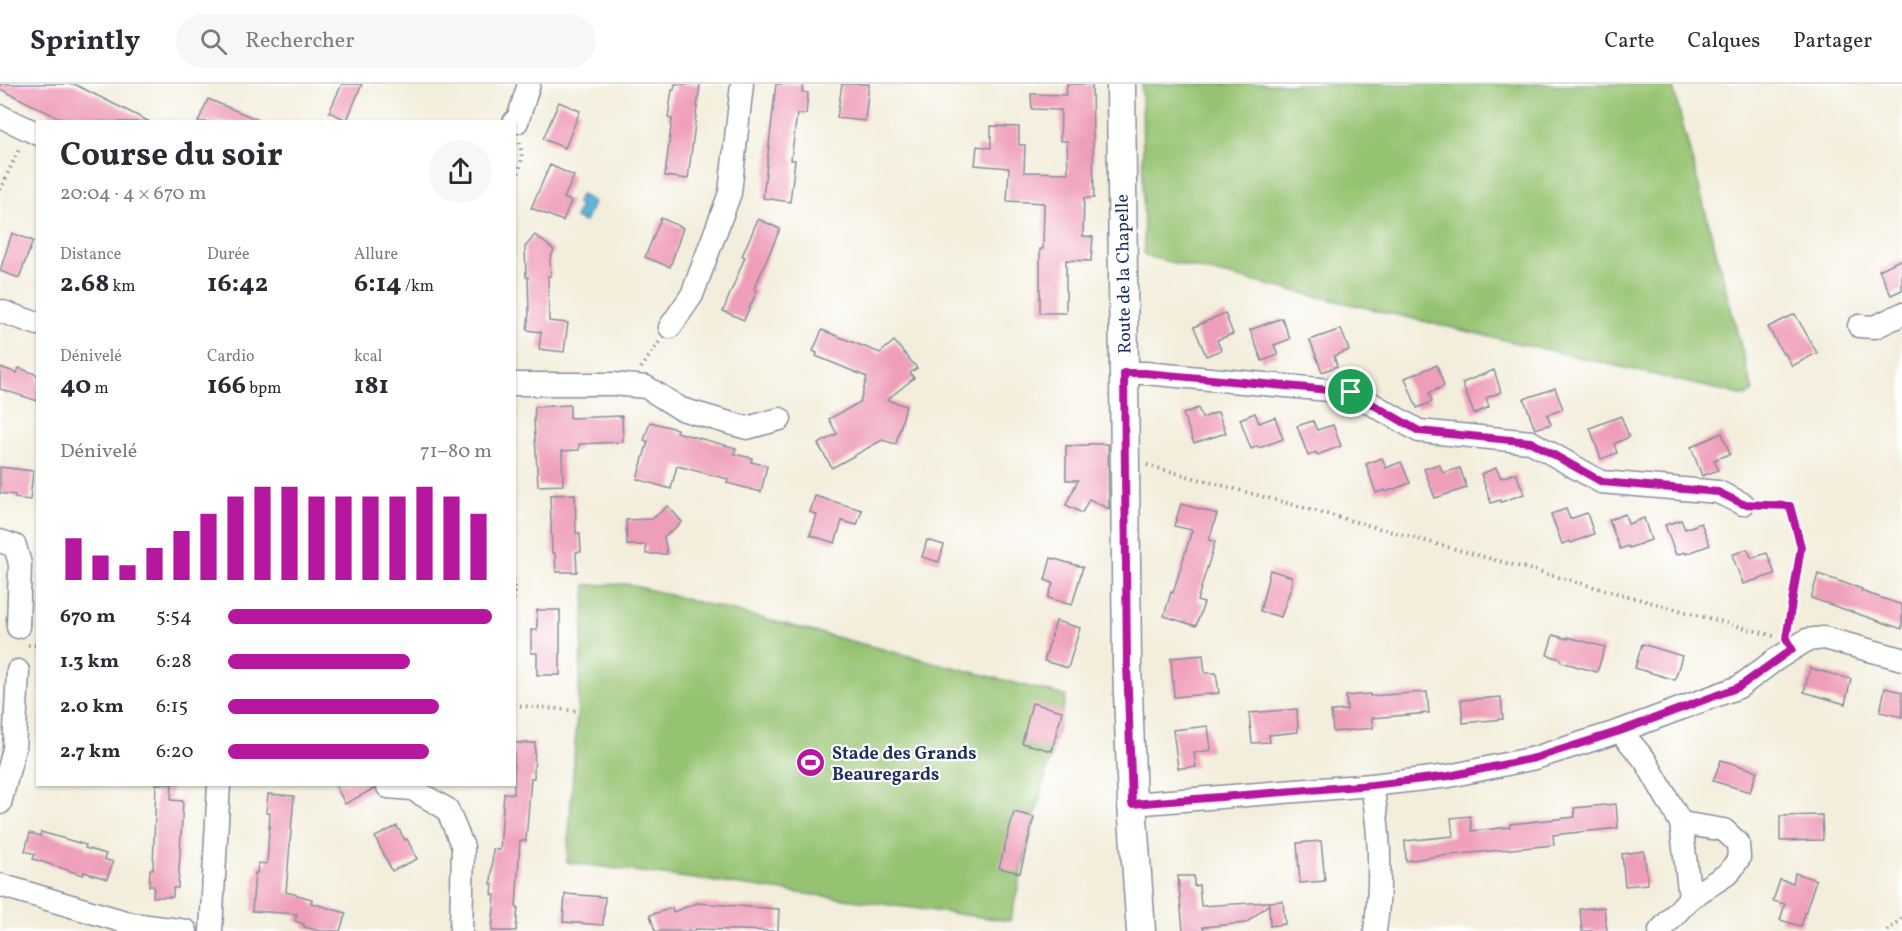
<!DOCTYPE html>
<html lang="fr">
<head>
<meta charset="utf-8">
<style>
  :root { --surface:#fff; --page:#f7f7f7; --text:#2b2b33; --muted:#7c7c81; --line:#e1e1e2; --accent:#b5179e }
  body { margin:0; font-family:Vollkorn,serif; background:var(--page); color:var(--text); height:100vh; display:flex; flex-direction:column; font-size:22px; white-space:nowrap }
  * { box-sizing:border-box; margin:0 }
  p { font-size:20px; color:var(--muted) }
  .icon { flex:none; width:33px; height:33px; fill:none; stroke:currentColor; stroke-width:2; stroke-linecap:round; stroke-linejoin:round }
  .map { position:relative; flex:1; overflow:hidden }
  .panel { position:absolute; left:36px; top:36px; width:480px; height:666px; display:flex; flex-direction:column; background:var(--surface); border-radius:0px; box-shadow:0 2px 4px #0004 }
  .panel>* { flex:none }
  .pin { position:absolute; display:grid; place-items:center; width:51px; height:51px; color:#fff; margin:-26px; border:3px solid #fff; border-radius:50%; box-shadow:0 2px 6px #0007 }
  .round { display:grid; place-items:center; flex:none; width:63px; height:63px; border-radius:32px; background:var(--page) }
  .head { display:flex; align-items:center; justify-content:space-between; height:102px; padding:0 24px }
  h1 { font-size:33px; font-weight:700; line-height:45px }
  .stats { display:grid; grid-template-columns:repeat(3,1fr); gap:9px; height:102px; padding:6px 24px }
  .stats div { display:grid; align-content:center }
  .stats b { font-size:26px; font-weight:700 }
  .stats small { font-size:16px; font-weight:400 }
  .stats p { font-size:16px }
  .chart { height:168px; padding:12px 24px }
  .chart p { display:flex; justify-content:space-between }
  .chart svg { width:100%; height:108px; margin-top:6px; stroke:var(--accent); stroke-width:6 }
  ul { padding:0 24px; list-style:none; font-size:20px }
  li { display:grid; grid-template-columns:96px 72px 1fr; align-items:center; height:45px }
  li i { height:15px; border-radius:8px; background:var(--accent) }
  header { display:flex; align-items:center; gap:36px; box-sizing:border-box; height:84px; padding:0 30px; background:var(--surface); border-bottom:2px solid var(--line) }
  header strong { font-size:28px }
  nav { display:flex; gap:33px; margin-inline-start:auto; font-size:21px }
  .search { width:420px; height:54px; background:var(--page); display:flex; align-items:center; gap:15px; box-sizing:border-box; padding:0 21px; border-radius:33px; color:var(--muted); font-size:22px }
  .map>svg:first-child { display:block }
</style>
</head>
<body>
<header>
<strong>Sprintly</strong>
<div class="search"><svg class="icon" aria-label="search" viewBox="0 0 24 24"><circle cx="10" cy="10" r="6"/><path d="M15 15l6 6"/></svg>Rechercher</div>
<nav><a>Carte</a><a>Calques</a><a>Partager</a></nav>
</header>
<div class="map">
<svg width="1902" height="847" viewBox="0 0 1902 847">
  <rect width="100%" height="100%" fill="#fff"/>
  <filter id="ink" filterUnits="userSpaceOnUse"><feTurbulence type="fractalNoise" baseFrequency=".0167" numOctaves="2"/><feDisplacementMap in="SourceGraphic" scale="12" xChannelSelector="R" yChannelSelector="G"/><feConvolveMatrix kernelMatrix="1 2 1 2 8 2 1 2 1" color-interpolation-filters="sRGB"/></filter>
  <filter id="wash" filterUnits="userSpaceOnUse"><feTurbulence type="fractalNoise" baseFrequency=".008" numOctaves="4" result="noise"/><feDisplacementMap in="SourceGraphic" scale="24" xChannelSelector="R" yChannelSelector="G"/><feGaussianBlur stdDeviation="1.35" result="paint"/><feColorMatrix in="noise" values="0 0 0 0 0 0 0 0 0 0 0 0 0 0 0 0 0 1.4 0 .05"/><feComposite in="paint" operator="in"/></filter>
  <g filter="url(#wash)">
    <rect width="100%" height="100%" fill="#f3eedb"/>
    <g fill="#96c371" stroke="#587968" stroke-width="1.5">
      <polygon points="1142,0 1672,0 1753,308 1745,312 1144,172"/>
      <polygon points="627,500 1066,612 1039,717 1010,837 567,778 586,501"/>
    </g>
    <polygon fill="#5fb5db" stroke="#3d729c" stroke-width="1.5" points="580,111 594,118 585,138 575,134 580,122 577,119"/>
    <g id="blocks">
      <g fill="#ef9eb9">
        <polygon points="0,0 74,0 150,38 67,38 0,5"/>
        <polygon points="342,0 362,0 347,36 329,28"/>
        <polygon points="675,0 700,0 688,95 665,92 672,35 668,34 672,6 674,6"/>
        <polygon points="776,0 804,0 802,8 808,9 806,30 797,30 791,76 795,76 790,118 763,114"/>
        <polygon points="842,0 869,0 865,37 837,34"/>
        <polygon points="1067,0 1092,0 1094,114 1084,114 1083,152 1093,153 1091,177 1066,176 1066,229 1040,229 1040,165 1043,165 1044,119 1007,117 1009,84 975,81 977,62 991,64 991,42 1019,43 1019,61 1025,61 1024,88 1068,89 1067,57 1060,57 1061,26 1032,25 1031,10 1066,11"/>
        <polygon points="208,15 261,37 260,38 198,38"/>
        <polygon points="559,18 580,27 565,64 543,55"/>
        <polygon points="550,81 574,92 564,114 571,117 563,137 531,124"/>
        <polygon points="661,134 683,144 670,183 645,173"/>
        <polygon points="758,135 780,145 754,205 757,207 744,236 723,227 745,173 742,172"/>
        <polygon points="12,149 33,157 19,194 0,187"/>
        <polygon points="535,151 554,166 550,175 551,192 548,192 549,237 568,239 564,268 539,265 541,248 527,246 529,229 528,193 526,193 525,163"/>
        <polygon points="1902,175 1902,206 1891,211 1879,186"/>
        <polygon points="1225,229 1233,250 1217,256 1221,266 1206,272 1194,243"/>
        <polygon points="1795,230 1817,269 1792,282 1785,269 1783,270 1768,243"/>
        <polygon points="1282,234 1290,255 1274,261 1278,271 1262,277 1250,246"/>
        <polygon points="1341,245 1349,266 1334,272 1337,282 1322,288 1310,256"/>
        <polygon points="822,246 880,269 894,257 917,284 910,289 914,294 887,316 906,322 896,360 882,356 832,384 818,360 837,350 829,335 860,318 867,293 816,272 817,269 813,267"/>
        <polygon points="1437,281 1444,302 1429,309 1432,318 1417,324 1405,294"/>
        <polygon points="0,283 17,289 19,284 38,291 38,317 0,305"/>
        <polygon points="1494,286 1501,308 1486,314 1489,323 1474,330 1462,299"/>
        <polygon points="1555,304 1563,325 1547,331 1551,340 1535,345 1524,315"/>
        <polygon points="570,321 570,334 622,332 623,358 579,360 579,366 562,367 563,401 538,402 534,337 535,323"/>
        <polygon points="1198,324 1202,334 1218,328 1226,349 1194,359 1183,330"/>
        <polygon points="1255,329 1259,339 1275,333 1283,355 1259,364 1258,362 1251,365 1240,335"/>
        <polygon points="1621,332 1629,353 1614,360 1617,369 1601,375 1590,344"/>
        <polygon points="1313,337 1317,346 1333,341 1341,362 1317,371 1316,368 1308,372 1297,342"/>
        <polygon points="650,338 677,345 676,348 736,364 734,370 752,374 751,378 767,382 761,408 727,399 728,395 677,382 671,405 637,395 648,357 644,357"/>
        <polygon points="1722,349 1730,370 1714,376 1718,386 1702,392 1691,363"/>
        <polygon points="1088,360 1108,360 1109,425 1089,415 1082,429 1066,421 1078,396 1066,396 1066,362 1088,361"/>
        <polygon points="1382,374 1386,384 1401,378 1410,399 1386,408 1385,406 1376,409 1366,380"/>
        <polygon points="1439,380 1443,389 1460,384 1467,404 1435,414 1424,385"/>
        <polygon points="0,383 33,387 30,416 15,414 15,411 0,409"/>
        <polygon points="1496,384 1501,394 1516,389 1524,410 1501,418 1500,416 1491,419 1481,390"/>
        <polygon points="575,410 576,449 580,449 581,468 576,468 577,488 556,488 555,469 552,469 550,411"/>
        <polygon points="815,412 862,426 857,441 842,437 835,459 810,451 817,431 810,428"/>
        <polygon points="1181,420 1217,430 1209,456 1215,458 1197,517 1204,519 1196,542 1164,532 1171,508 1173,509 1192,446 1174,442"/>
        <polygon points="668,422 682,438 664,453 667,470 646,470 646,461 627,461 626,436 652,435"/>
        <polygon points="1566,425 1570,435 1587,429 1594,450 1571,459 1570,457 1562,460 1551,430"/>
        <polygon points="1625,430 1628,440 1644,434 1651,456 1629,464 1628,462 1620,465 1609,436"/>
        <polygon points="1681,436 1685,445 1701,439 1710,461 1686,470 1685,468 1676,471 1665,441"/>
        <polygon points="927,456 944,461 939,478 922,473"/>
        <polygon points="1747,465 1752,474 1767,469 1775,490 1743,500 1732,471"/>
        <polygon points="1051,474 1083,483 1072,521 1048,514 1053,499 1045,496"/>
        <polygon points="1270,486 1292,493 1292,500 1281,533 1260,527"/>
        <polygon points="1818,490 1862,505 1861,507 1902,521 1902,545 1811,514"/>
        <polygon points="537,526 560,526 560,591 537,591 537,569 531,569 531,546 537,546"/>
        <polygon points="1056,537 1080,544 1068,584 1044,577"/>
        <polygon points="1553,551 1568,555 1568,553 1605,563 1597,588 1561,578 1561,575 1547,571"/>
        <polygon points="1642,560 1682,572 1675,596 1635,584"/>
        <polygon points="1203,571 1205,589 1216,589 1219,609 1174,613 1171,574"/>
        <polygon points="1810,584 1851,595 1845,620 1804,608"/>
        <polygon points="1885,604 1902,608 1902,633 1880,628"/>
        <polygon points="1427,608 1429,629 1372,634 1373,644 1333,648 1331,627 1347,626 1346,612 1370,610 1370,612"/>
        <polygon points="1501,613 1503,635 1463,639 1461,616"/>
        <polygon points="1032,619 1062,627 1052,667 1022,659"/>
        <polygon points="1297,625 1298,648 1269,651 1270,658 1252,659 1249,629"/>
        <polygon points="1208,642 1211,666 1194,669 1196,683 1178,684 1173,646"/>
        <polygon points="514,659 535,659 534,694 531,694 526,757 520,757 516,823 518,823 516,847 492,847 495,811 492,811 493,800 491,800 493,765 500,766 504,709 514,710"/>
        <polygon points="1721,676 1757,687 1750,708 1713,697"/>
        <polygon points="156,700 172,700 171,716 183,717 178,804 173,804 173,813 153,813 154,802 149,802 150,785 153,785"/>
        <polygon points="335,700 375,700 375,704 345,720"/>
        <polygon points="268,710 294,712 286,808 312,815 311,819 346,829 340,847 319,847 304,843 304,840 295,837 297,830 252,827 255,789 257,789 258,779 267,780 270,729 266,729"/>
        <polygon points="1616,720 1618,744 1553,751 1554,761 1439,772 1406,777 1405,757 1453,752 1451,734 1470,732 1472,747 1510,743 1510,740 1575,733 1574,724"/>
        <polygon points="1014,728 1034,733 1020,789 999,784"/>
        <polygon points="1822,731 1823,756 1780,757 1780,732"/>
        <polygon points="397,742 405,756 407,755 417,775 392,787 375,753"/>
        <polygon points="41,748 86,761 85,764 106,770 104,775 113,778 107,795 84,788 83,791 33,775 35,770 25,767 30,749 40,752"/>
        <polygon points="1321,757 1325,797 1300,799 1297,759"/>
        <polygon points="1644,767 1648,800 1625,802 1622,770"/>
        <polygon points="1795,789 1816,796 1801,842 1780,836 1785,820 1773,817 1780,796 1793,799"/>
        <polygon points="1178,792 1194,792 1194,802 1199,801 1201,822 1283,817 1285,840 1270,842 1269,820 1246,839 1203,843 1204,847 1183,847"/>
        <polygon points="565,810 605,813 603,841 563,838"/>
        <polygon points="697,819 779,825 778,847 695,845 694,847 655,847 650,831 672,824 673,828"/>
        <polygon points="1604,823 1607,847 1582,847 1580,825"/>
      </g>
    </g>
  </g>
  <g filter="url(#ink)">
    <use href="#blocks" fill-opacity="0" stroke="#878e9c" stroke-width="1.5"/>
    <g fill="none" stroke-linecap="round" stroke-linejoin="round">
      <defs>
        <g id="minor">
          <polyline points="0,32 38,50"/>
          <polyline points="514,38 517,38 529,0"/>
          <polyline points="0,227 38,240"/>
          <polyline points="1859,242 1875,243 1902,230"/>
          <polyline points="670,243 692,211 730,109 742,0"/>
          <polyline points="1123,289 1145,289 1351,308 1419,347 1531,358 1601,398 1718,408 1743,420"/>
          <polyline points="514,300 613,300 646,303 681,325 747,344 780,335"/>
          <polyline points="0,457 15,462 20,480 18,543"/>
          <polyline points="1620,647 1739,603 1775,576 1807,556 1824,554 1902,575"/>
          <path d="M 1372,701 C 1380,749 1382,798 1375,847"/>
          <polyline points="388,703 412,705 447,725 463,763 461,847"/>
          <polyline points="0,719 14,665 18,587"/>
          <polyline points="1132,720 1372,701 1449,692 1535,674 1620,647 1645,676 1681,739 1690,814 1660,847"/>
          <polyline points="1681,739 1724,746 1738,759 1739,774 1729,789 1690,814"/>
          <polyline points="0,801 132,840 186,847"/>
          <polyline points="211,847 219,700"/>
        </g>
        <polyline id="major" points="1121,0 1127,580 1132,720 1141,847"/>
      </defs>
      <use href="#minor" stroke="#878e9c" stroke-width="25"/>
      <use href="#major" stroke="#878e9c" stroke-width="31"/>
      <g stroke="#878e9c" stroke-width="4" stroke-dasharray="1.5 4.5" stroke-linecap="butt">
        <polyline points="0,106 20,63"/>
        <polyline points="514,107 522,74 520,58"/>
        <polyline points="641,284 659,258"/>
        <polyline points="1147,381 1774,552"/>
        <polyline points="1762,421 1790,422 1801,463 1788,543"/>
        <polyline points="514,496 514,517"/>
        <polyline points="28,561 38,561"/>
        <polyline points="514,621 578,627"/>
        <polyline points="1887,847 1902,834"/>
      </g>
      <use href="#minor" stroke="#fff" stroke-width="22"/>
      <use href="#major" stroke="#fff" stroke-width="28"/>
    </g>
  </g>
  <g fill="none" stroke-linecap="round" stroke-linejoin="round" filter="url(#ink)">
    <defs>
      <polygon id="route" points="1124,289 1145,289 1351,308 1419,347 1531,358 1602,398 1718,408 1743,420 1790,422 1801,463 1786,555 1792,565 1739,603 1620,647 1535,674 1449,692 1372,701 1132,720 1127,580"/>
    </defs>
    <use href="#route" stroke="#fff" stroke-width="12"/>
    <use href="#route" stroke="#b5179e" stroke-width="8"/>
  </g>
  <defs>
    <symbol id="stadium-disc" viewBox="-11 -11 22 22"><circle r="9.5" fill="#b5179e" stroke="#fff"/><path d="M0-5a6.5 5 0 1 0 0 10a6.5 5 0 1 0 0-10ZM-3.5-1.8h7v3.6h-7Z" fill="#fff"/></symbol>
  </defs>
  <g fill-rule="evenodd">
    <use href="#stadium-disc" x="794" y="662" width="33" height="33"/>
  </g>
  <g text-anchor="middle" stroke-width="4.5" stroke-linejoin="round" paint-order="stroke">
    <g font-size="18" fill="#1b2f5e" stroke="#fff">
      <text transform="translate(1123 190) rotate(-91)" y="6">Route de la Chapelle</text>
    </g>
    <g font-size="18" font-weight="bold" fill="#1b2f5e" stroke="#fff" text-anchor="start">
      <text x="832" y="675">Stade des Grands<tspan x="832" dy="21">Beauregards</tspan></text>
    </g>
  </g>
</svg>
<div class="pin" style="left:1351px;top:308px;background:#1e9e55"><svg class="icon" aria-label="arrive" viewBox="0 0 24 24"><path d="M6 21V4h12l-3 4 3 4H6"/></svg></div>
<section class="panel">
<div class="head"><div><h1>Course du soir</h1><p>20:04 · 4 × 670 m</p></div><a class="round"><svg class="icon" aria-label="share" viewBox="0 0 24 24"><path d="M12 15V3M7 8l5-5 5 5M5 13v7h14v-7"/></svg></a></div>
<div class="stats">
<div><p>Distance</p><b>2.68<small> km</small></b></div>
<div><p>Durée</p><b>16:42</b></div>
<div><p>Allure</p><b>6:14<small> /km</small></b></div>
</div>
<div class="stats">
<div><p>Dénivelé</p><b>40<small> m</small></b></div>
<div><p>Cardio</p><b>166<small> bpm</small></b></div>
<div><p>kcal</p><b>181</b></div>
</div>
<div class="chart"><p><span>Dénivelé</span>71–80 m</p>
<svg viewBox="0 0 160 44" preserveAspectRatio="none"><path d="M5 44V27M15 44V34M25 44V38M35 44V31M45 44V24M55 44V17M65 44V10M75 44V6M85 44V6M95 44V10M105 44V10M115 44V10M125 44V10M135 44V6M145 44V10M155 44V17"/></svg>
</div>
<ul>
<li><b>670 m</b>5:54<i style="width:100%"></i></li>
<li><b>1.3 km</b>6:28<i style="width:69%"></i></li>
<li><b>2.0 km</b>6:15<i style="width:80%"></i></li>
<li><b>2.7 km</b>6:20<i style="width:76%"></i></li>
</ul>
</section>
</div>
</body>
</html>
